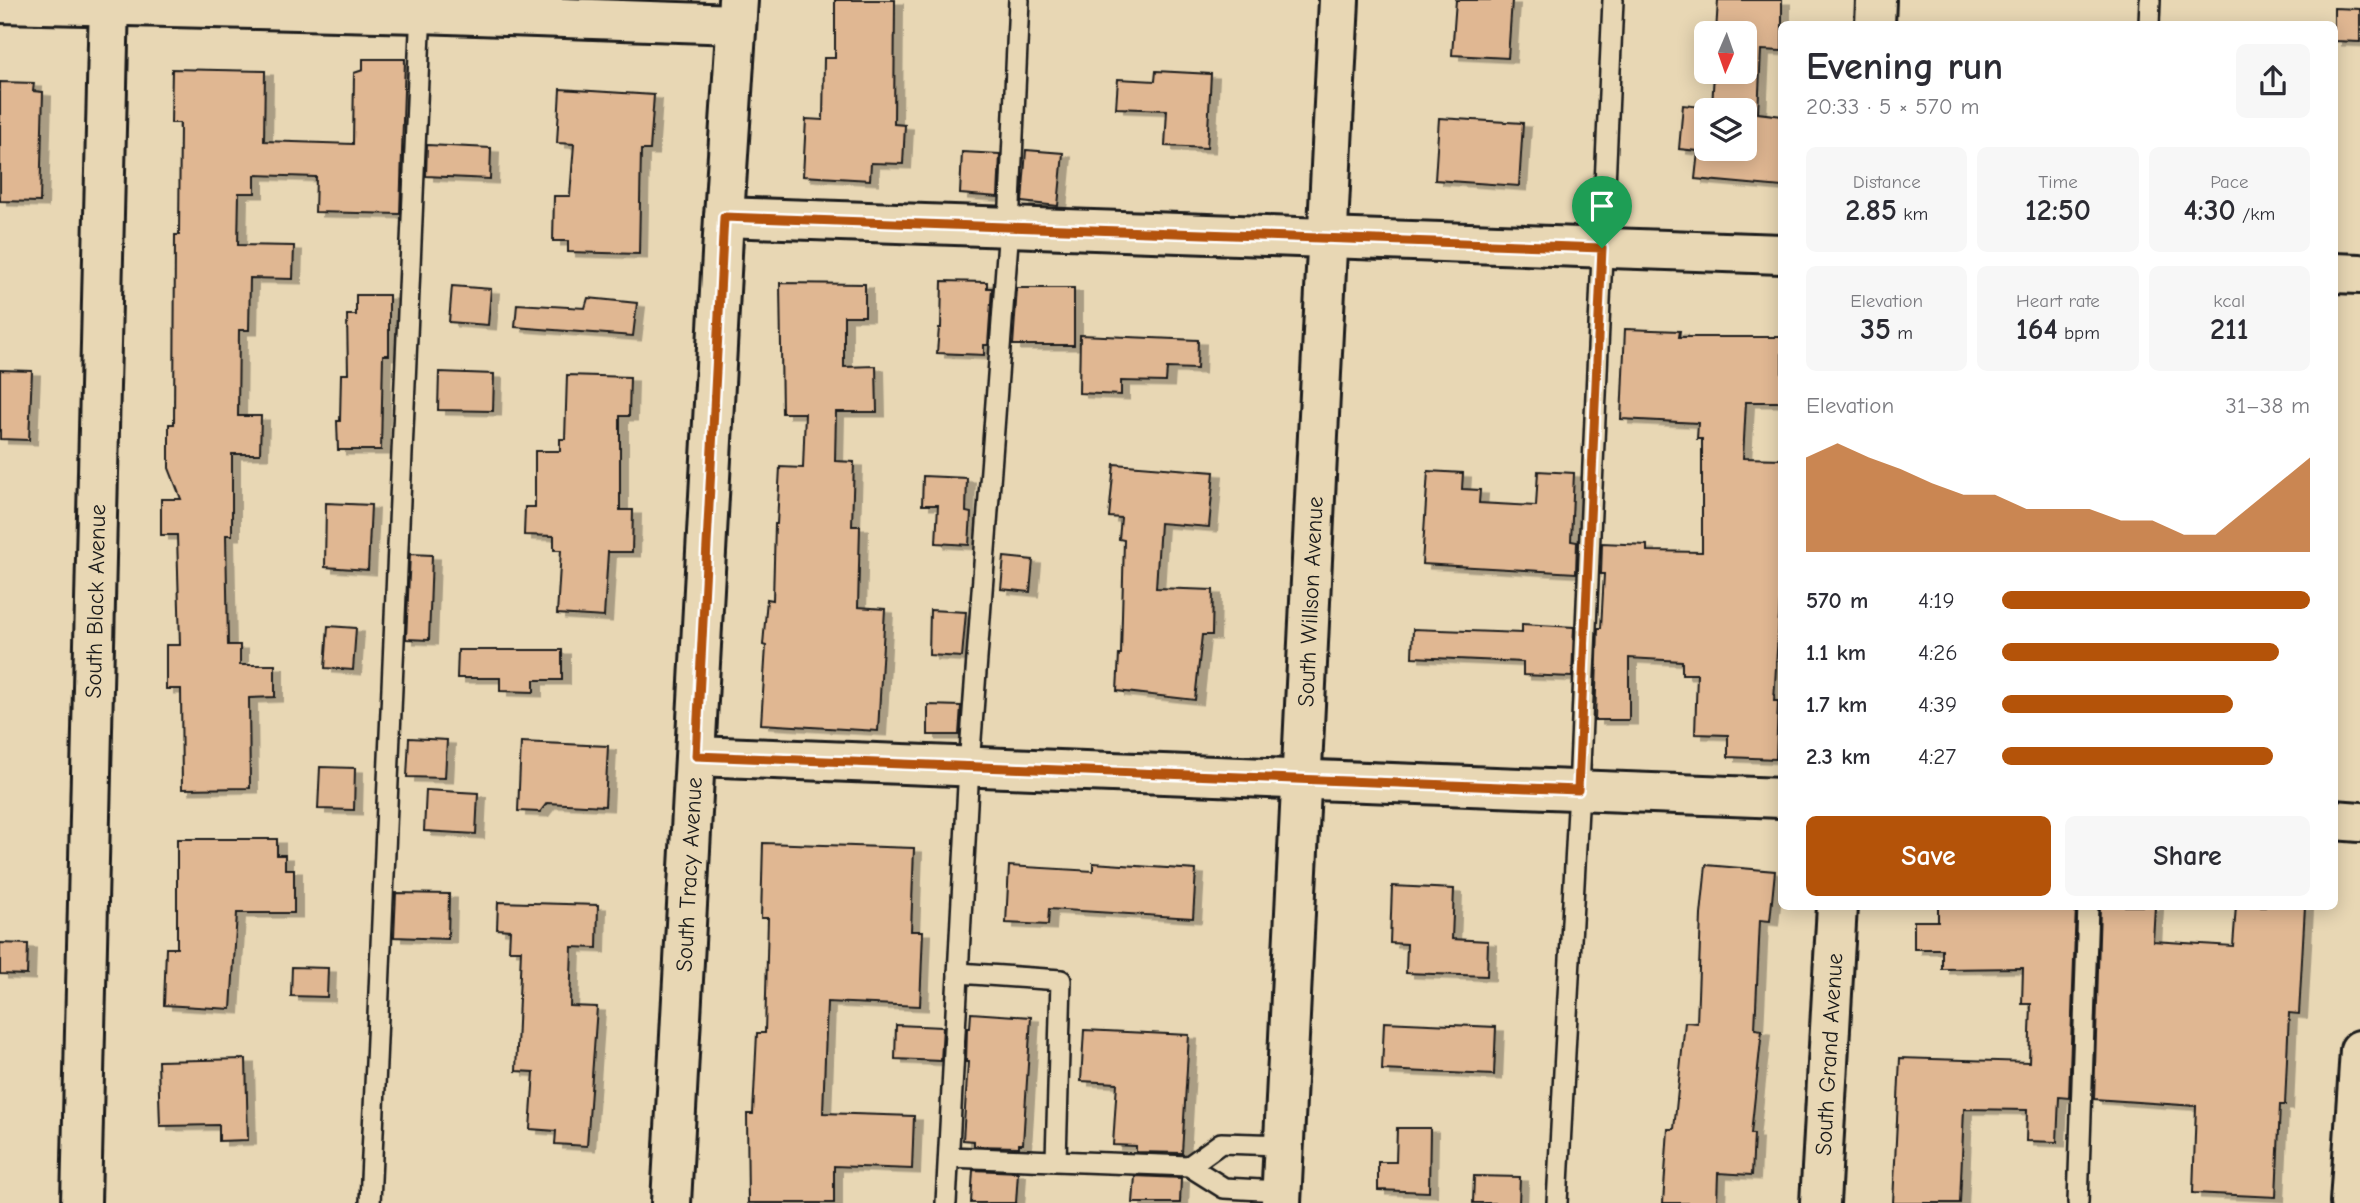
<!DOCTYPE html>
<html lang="en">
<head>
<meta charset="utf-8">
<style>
  :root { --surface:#fff; --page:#f7f7f7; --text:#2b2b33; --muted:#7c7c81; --accent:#b45309 }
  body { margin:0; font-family:"Comic Neue",sans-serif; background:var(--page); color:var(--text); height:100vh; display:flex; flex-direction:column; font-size:26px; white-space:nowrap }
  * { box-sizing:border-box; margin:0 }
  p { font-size:23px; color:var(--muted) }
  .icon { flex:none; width:38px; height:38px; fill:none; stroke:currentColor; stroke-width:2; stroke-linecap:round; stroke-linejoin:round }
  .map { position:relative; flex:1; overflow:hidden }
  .side { position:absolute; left:1778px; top:21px; width:560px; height:889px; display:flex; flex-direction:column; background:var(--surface); border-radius:10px; box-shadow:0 4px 18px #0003 }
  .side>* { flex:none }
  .needle { width:46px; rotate:182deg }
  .controls { position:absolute; left:1694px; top:21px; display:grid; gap:14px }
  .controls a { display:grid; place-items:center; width:63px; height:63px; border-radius:10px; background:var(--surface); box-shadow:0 4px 18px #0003; font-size:35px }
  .pin { position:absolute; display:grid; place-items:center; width:60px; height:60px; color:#fff; margin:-72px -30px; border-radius:50% 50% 50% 0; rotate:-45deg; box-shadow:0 0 7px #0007 }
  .pin .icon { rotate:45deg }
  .round { display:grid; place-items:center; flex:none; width:74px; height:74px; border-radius:10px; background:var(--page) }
  .head { display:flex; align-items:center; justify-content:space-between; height:119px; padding:0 28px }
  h1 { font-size:38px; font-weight:700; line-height:52px }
  .stats { display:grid; grid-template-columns:repeat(3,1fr); gap:10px; height:119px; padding:7px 28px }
  .stats div { display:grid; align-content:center; border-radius:10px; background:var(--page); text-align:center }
  .stats b { font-size:30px; font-weight:700 }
  .stats small { font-size:19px; font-weight:400 }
  .stats p { font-size:19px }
  .chart { height:196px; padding:14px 28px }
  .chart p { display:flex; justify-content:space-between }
  .chart svg { width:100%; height:126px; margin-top:7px; fill:var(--accent); opacity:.7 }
  .action { display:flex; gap:14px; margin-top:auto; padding:14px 28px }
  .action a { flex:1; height:80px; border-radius:10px; background:var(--accent); color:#fff; font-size:28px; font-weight:700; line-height:80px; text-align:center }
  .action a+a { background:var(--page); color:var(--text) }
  ul { padding:0 28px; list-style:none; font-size:23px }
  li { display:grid; grid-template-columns:112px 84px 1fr; align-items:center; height:52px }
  li i { height:18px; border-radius:9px; background:var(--accent) }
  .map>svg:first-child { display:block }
</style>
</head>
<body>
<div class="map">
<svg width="2360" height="1203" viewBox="0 0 2360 1203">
  <defs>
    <filter id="shadow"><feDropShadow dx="8" dy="4.5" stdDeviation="0" flood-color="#0004"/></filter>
  </defs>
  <rect width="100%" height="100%" fill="#e8d7b4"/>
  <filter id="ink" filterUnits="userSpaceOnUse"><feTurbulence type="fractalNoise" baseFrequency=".0143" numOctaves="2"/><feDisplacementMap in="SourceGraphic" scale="14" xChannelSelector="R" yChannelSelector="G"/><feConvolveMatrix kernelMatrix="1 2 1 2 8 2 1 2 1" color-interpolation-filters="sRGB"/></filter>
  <g filter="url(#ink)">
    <g fill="#e0b792" stroke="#1c1c1c" stroke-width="2" fill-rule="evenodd" filter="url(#shadow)">
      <polygon points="835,0 895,0 894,124 905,125 903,164 871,163 870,180 803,176 806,119 823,120 824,58 835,58"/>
      <polygon points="1456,0 1512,0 1508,58 1452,55"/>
      <path d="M 1718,0 L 1782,0 L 1782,51 L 1761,50 L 1758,113 L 1782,116 L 1782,187 L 1695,179 L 1698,151 L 1679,149 L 1683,105 L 1712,108 L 1714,72 L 1745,72 L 1745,33 L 1716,33 ZM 1706,110 L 1745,110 L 1745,149 L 1706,149 Z"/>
      <polygon points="2334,8 2360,9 2360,42 2334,41"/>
      <polygon points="363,59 405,59 400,214 315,212 316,177 255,175 255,193 239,193 238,245 294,246 293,279 250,278 249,330 239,330 238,416 261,416 260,454 232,454 232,535 226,535 228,645 240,645 240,665 275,665 275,697 249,698 250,788 182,789 181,689 166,689 166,645 180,645 177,535 161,535 161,499 181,499 169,468 169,424 174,424 175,235 179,235 180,123 171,123 172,69 265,71 264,141 353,144 354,73 363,70"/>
      <polygon points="1156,71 1211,74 1207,148 1165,146 1167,110 1116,108 1118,79 1155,81"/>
      <polygon points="0,82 34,83 33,91 43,92 40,202 0,201"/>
      <polygon points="560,89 654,95 650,150 641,150 639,254 568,252 568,241 553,241 554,196 570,196 574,144 557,143"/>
      <polygon points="1439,118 1523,123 1519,186 1435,180"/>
      <polygon points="427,145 491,148 490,179 426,176"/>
      <polygon points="1026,150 1063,153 1058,206 1022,202"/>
      <polygon points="962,152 1000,154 998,197 960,194"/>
      <polygon points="942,281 987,282 987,288 992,288 988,345 984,345 984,355 937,353 939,328 941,328"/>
      <polygon points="780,283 865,284 865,316 844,316 844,367 876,366 877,412 836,412 835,461 854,462 852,526 860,526 858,607 885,609 878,731 761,724 766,646 763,645 767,599 773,600 775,524 777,524 780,467 803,468 805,413 782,413"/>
      <polygon points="452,286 491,289 488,325 449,322"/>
      <polygon points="1017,288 1074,288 1074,345 1013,345"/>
      <polygon points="356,295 389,295 389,355 383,355 381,450 338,450 337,421 340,421 341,374 348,374 347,315 356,315"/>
      <polygon points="588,298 637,303 633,336 515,327 517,304 585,308"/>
      <polygon points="1625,329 1680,331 1679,337 1782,337 1782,402 1746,402 1743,458 1782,459 1782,566 1774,701 1778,701 1776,759 1728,757 1728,735 1695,734 1697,674 1682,674 1682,661 1629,658 1629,720 1595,720 1598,628 1601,628 1604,574 1601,574 1602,543 1647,545 1647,551 1702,552 1702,439 1697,439 1698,423 1621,419"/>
      <polygon points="1080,335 1198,340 1197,369 1167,368 1166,382 1121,381 1121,395 1079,393"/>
      <polygon points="0,370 32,371 29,440 0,439"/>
      <polygon points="439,372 494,374 493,411 438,410"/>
      <polygon points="567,375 630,377 629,416 620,416 620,510 633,510 632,552 608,552 604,617 557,614 561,550 554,550 554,536 524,535 525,507 535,507 535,451 560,451 560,439 565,439"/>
      <polygon points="1114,464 1214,472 1209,527 1160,523 1156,588 1213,590 1212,635 1202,635 1195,700 1117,691 1119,654 1121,654 1124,540 1119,539 1121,518 1109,517"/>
      <polygon points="1428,471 1463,473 1462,489 1480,490 1479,503 1536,506 1538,471 1574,473 1571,541 1577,542 1576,573 1422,564"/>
      <polygon points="923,476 967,478 966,512 971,513 969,545 936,543 938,505 922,505"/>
      <polygon points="326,503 371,505 368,570 325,567"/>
      <polygon points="410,554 432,555 429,640 406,639"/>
      <polygon points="1004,557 1033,560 1030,592 1001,589"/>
      <polygon points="930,610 966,612 962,657 929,655"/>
      <polygon points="1522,624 1574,627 1572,677 1523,675 1523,662 1412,657 1413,629 1522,633"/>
      <polygon points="328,626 356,628 353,670 325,668"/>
      <polygon points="458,650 562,650 562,680 534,680 534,692 500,691 500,678 457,678"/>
      <polygon points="928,705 961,706 959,735 928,735"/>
      <polygon points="409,738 447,740 445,778 407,777"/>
      <polygon points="521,742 608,746 605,806 547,803 540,812 518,811"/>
      <polygon points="320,767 355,768 354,810 318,809"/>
      <polygon points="426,790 478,793 476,834 424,831"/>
      <polygon points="177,839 277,839 277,855 285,855 285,869 294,869 294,913 237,913 231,1009 164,1005 166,948 177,948"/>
      <polygon points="763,843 914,848 911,931 923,931 920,1006 827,1002 823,1113 914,1116 912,1169 834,1166 834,1203 748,1203 747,1114 753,1114 757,1033 765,1033 768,918 761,918"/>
      <polygon points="1093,863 1196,870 1193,918 1049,909 1048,925 1006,923 1009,866 1093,871"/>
      <polygon points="1706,865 1775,871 1770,921 1760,920 1755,1029 1762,1030 1751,1134 1754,1134 1752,1175 1718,1173 1717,1203 1663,1203 1668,1129 1674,1129 1685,1022 1697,1023 1701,915"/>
      <polygon points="1392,886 1454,889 1452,939 1488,941 1487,976 1406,973 1407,944 1390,943"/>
      <polygon points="396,893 449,894 448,939 394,937"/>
      <polygon points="498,902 598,905 597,948 572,947 570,1006 597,1007 587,1146 555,1144 556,1131 530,1129 534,1072 516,1071 521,950 509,950 510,930 497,929"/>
      <polygon points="1938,906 2076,906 2069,1098 2059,1097 2057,1142 2026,1141 2027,1110 1964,1109 1960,1203 1893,1203 1900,1058 2029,1062 2031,1004 2022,1004 2023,968 1942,969 1942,949 1914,949 1914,921 1938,921"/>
      <polygon points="2100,906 2155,906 2153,941 2233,946 2236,906 2305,906 2299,1014 2289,1013 2285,1105 2280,1105 2276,1197 2193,1193 2196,1106 2094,1099"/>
      <polygon points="0,943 28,944 27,975 0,974"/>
      <polygon points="292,967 328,968 327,997 291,996"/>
      <polygon points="971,1013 1031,1017 1023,1144 1019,1144 1019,1147 974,1146 974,1141 963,1140 968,1062 966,1062 967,1028 970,1028"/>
      <polygon points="1384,1022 1496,1027 1494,1075 1382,1070"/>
      <polygon points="896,1025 943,1027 941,1061 895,1059"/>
      <polygon points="1084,1030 1189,1035 1182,1153 1136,1152 1136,1146 1113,1145 1117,1083 1081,1081"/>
      <polygon points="246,1059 248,1140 219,1141 219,1125 160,1126 158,1061"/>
      <polygon points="1397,1128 1430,1128 1429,1192 1378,1190 1378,1162 1396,1162"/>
      <polygon points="973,1170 1018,1172 1016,1203 971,1203"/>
      <polygon points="1135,1176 1181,1178 1180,1203 1133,1203"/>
      <polygon points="1474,1176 1520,1177 1519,1203 1473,1203"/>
    </g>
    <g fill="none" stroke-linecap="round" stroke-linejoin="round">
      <defs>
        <g id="lane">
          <polyline points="2149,24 2150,0"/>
          <polyline points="958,973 1061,980 1056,1160"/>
          <polyline points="949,1157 1189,1166 1224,1188 1281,1191"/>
          <polyline points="1189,1166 1221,1143 1284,1145"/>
          <polyline points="370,1203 421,8"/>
          <polyline points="946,1203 969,766 1009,227 1019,0"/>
          <polyline points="1557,1203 1579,790 1613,0"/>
          <polyline points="2078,1203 2088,906"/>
        </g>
        <g id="street">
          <polyline points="0,3 420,13 736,24"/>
          <polyline points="1875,24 1876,0"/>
          <polyline points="724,217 1782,254"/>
          <polyline points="2334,273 2360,274"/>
          <polyline points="696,756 1782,798"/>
          <polyline points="2334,820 2360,822"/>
          <path id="s1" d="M 81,1203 L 109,0"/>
          <path id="s2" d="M 671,1203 L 724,217 L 738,0"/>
          <path id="s3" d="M 1820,1203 L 1837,906"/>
          <polyline points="2350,1203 2360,1050"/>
        </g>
        <g id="secondary">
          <path id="s4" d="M 1281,1203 C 1303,802 1317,401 1339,0"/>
        </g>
      </defs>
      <use href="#lane" stroke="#1c1c1c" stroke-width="24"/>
      <use href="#street" stroke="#1c1c1c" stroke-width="44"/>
      <use href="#secondary" stroke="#1c1c1c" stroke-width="44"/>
      <use href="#lane" stroke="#e8d7b4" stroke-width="19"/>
      <use href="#street" stroke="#e8d7b4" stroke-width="38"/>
      <use href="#secondary" stroke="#e8d7b4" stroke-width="38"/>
    </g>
  </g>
  <g fill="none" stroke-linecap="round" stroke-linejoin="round" filter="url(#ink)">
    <defs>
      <polygon id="route" points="724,217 1602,248 1578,790 696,756"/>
    </defs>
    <use href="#route" stroke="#fff" stroke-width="14"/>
    <use href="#route" stroke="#b45309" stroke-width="9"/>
  </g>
  <g text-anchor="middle" stroke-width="5" stroke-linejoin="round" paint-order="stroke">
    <g font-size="23" fill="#1c1c1c" stroke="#e8d7b4">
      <text dy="8" stroke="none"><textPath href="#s1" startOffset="602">South Black Avenue</textPath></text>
      <text dy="8" stroke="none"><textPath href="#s4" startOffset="602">South Willson Avenue</textPath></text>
      <text dy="8" stroke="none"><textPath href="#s2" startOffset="329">South Tracy Avenue</textPath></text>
      <text dy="8" stroke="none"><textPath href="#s3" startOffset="149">South Grand Avenue</textPath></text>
    </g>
  </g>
</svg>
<div class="controls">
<a><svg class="needle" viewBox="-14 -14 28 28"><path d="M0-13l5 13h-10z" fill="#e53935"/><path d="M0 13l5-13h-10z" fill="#7c7c81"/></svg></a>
<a><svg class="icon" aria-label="layers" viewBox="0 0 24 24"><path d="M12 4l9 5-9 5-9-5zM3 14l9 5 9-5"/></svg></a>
</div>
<div class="pin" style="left:1602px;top:248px;background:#1e9e55"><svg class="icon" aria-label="arrive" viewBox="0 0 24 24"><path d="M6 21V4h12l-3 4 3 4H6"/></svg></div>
<section class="side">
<div class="head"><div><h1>Evening run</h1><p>20:33 · 5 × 570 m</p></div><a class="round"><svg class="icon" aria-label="share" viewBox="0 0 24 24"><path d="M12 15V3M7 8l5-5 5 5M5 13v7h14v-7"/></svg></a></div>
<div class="stats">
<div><p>Distance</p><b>2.85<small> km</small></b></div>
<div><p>Time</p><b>12:50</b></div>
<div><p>Pace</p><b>4:30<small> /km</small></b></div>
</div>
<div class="stats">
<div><p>Elevation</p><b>35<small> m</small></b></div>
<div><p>Heart rate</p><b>164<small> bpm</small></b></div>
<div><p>kcal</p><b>211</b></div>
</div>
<div class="chart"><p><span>Elevation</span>31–38 m</p>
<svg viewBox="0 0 160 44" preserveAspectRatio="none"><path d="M0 44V11L10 6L20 11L30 15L40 20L50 24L60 24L70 29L80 29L90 29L100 33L110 33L120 38L130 38L140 29L150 20L160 11V44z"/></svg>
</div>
<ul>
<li><b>570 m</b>4:19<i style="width:100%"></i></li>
<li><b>1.1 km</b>4:26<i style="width:90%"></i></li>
<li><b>1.7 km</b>4:39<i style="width:75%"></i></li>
<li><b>2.3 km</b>4:27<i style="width:88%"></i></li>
</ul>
<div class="action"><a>Save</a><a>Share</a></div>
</section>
</div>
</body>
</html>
